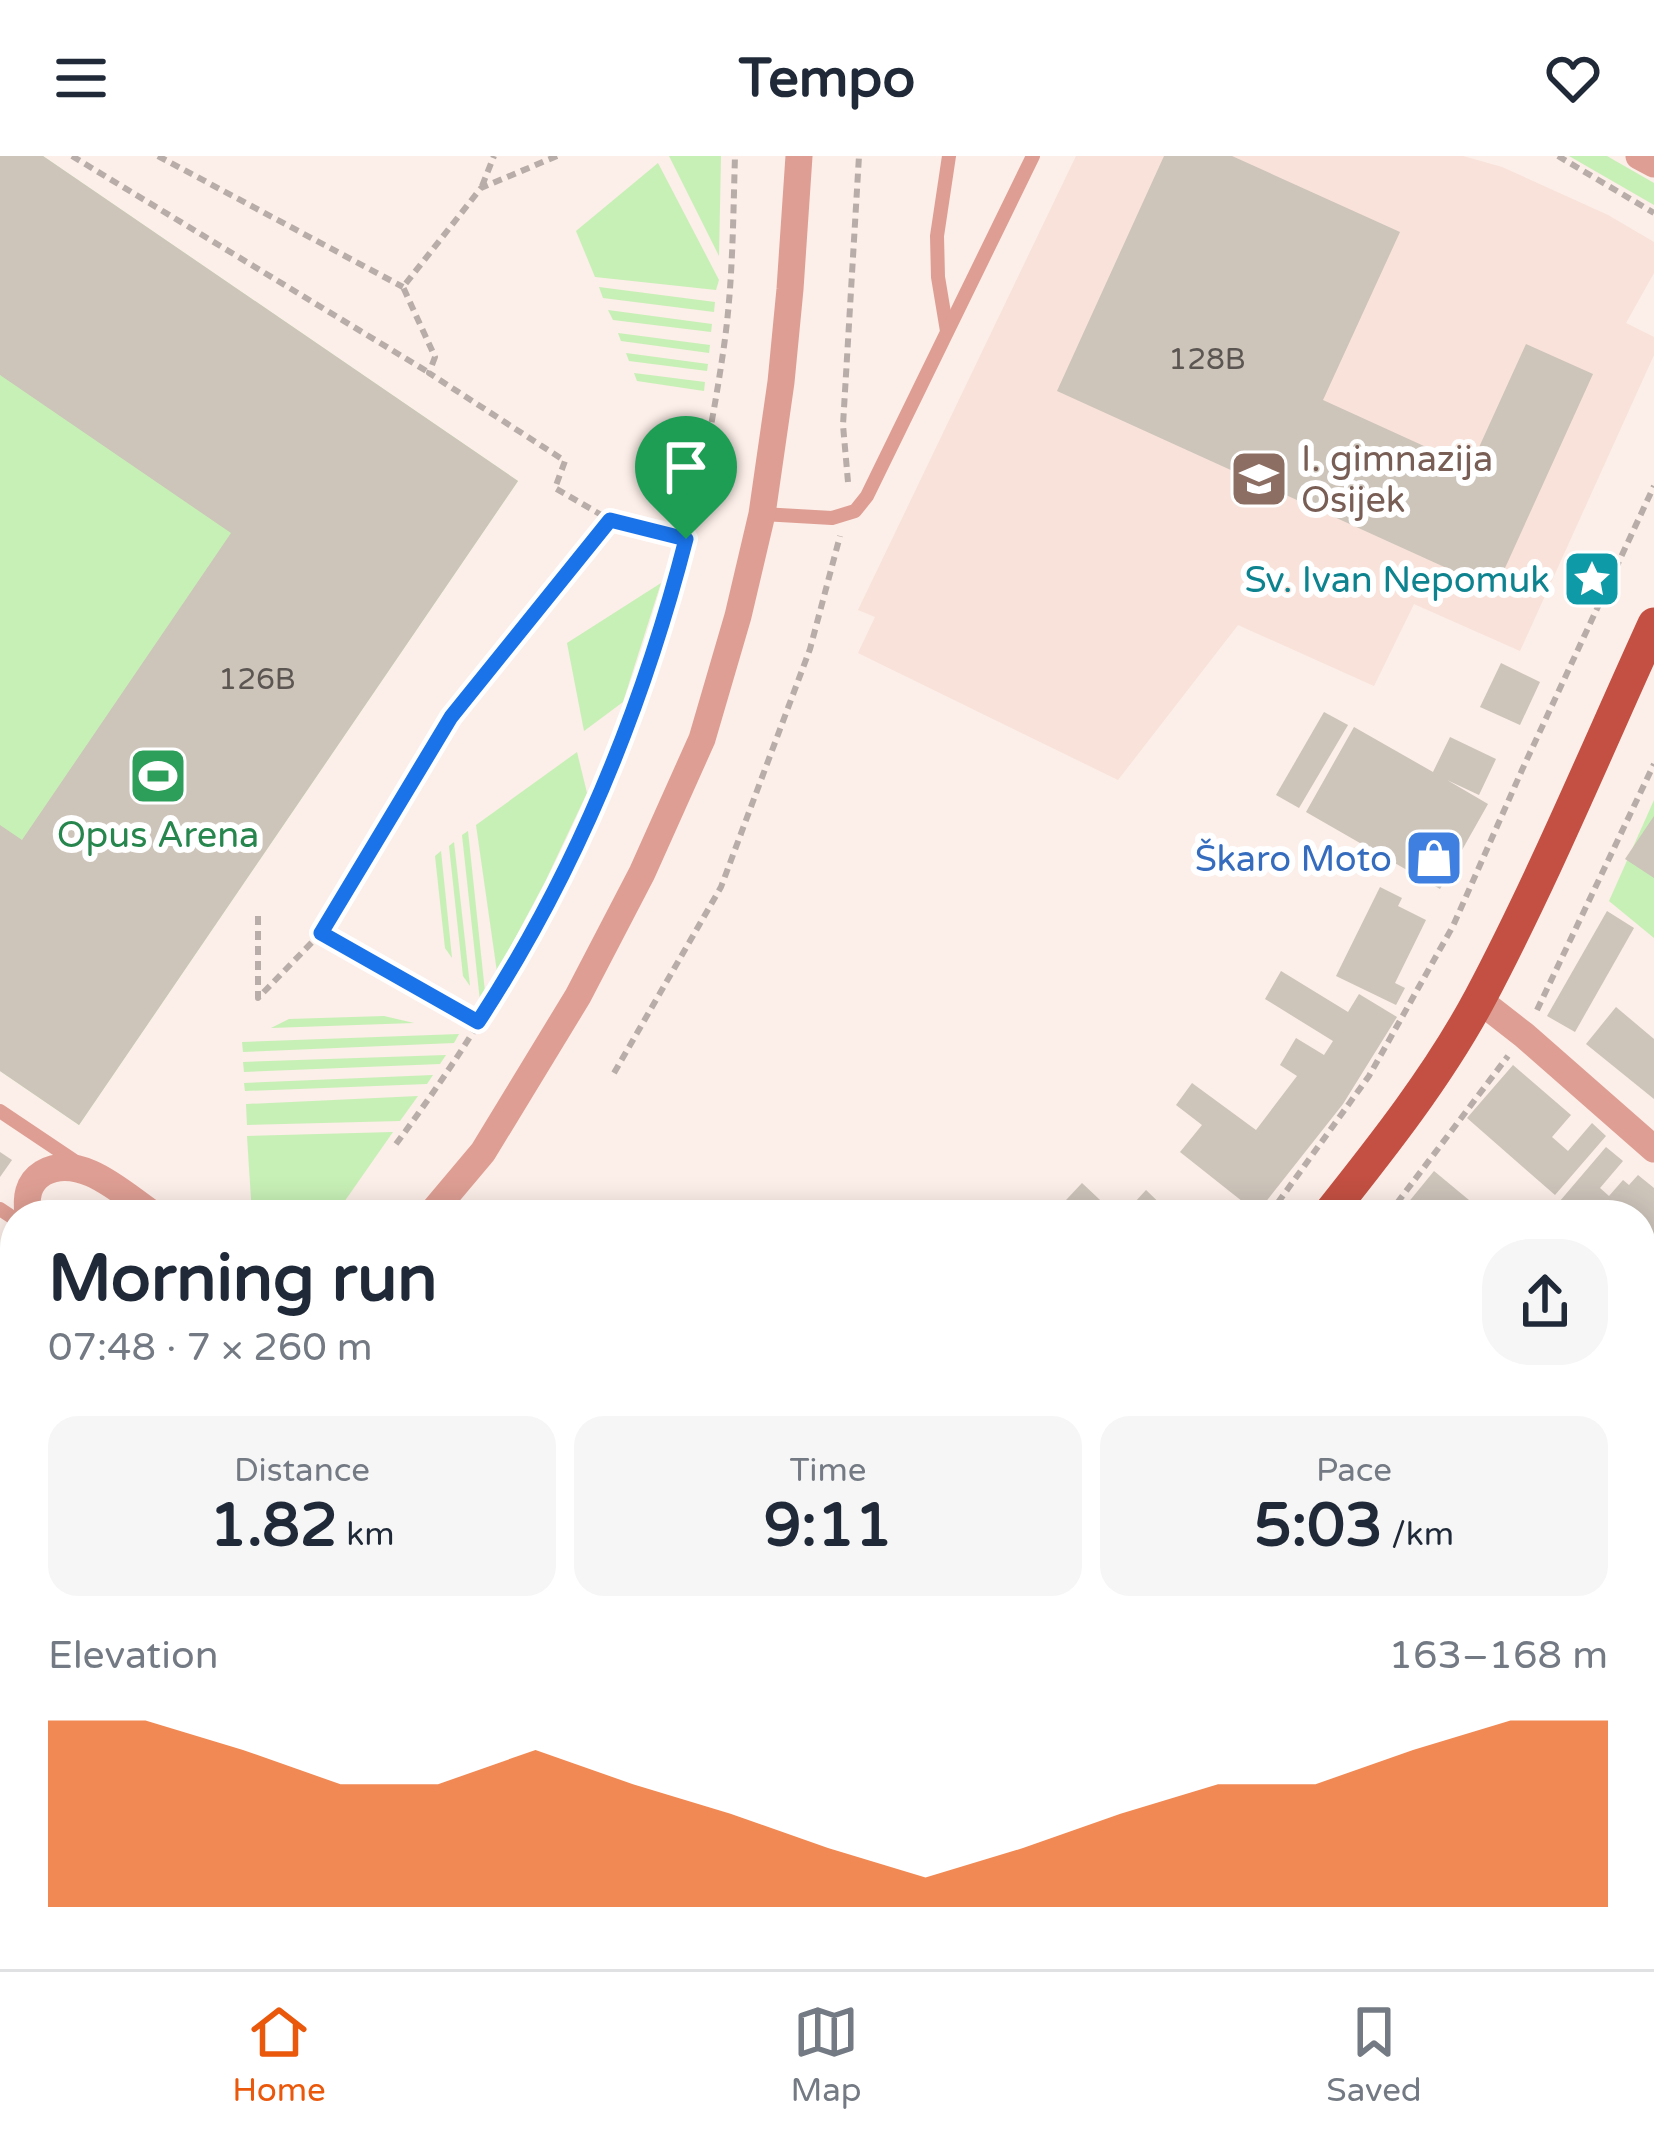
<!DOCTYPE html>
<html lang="en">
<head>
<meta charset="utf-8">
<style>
  :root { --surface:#fff; --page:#f6f6f7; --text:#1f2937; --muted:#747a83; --line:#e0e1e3; --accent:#ea580c }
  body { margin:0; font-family:"Varela Round",sans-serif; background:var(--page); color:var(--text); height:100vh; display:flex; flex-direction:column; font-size:45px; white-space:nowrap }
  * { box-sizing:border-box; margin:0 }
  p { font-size:39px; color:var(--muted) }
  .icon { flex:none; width:66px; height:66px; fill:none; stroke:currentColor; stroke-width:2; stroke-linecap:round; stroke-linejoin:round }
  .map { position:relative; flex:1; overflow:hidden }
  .details { position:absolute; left:0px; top:1044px; width:1656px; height:771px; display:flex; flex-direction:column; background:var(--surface); border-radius:48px 48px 0 0; box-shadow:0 6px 30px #0003 }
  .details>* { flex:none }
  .pin { position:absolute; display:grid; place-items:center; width:102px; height:102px; color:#fff; margin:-123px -51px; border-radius:50% 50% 50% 0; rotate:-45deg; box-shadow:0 0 12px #0007 }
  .pin .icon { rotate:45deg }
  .round { display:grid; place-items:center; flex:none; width:126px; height:126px; border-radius:48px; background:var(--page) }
  .summary { display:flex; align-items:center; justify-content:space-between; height:204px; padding:0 48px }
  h1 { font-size:66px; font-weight:700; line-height:90px }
  .stats { display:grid; grid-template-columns:repeat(3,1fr); gap:18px; height:204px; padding:12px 48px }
  .stats div { display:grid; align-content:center; border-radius:30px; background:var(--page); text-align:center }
  .stats b { font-size:60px; font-weight:700 }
  .stats small { font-size:33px; font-weight:400 }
  .stats p { font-size:33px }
  .chart { height:336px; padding:24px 48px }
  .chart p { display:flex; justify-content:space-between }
  .chart svg { width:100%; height:216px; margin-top:12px; fill:var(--accent); opacity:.7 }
  header { display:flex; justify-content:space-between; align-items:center; height:156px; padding:0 48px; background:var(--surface); font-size:54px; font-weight:700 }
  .tab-bar { display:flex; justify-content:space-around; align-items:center; height:168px; border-top:3px solid var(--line); background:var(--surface); font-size:33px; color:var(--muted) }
  .tab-bar a { display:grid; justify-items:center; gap:6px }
  .tab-bar .current { color:var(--accent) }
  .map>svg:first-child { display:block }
</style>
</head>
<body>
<header><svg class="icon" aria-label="menu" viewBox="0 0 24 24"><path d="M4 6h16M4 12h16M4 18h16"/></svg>Tempo<svg class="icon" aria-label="heart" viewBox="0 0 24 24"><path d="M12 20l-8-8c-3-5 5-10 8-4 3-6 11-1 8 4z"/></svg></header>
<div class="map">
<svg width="1654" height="1813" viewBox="0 0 1654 1813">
  <rect width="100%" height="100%" fill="#fceee8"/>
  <polygon fill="#f8e2d9" points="1076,0 1463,0 1502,11 1608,59 1654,86 1654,117 1626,167 1654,181 1654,199 1520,495 1414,448 1374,530 1238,469 1118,624 858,497 875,461 858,454"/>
  <g fill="#c7f0b6">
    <polygon points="0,0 43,0 518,325 79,969 0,915"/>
    <polygon points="669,0 721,0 719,100"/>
    <polygon points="1569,0 1607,0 1654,27 1654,49"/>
    <polygon points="658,7 719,124 716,134 595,121 576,75"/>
    <polygon points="599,131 715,146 714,156 603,142"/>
    <polygon points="608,154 712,168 711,176 613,164"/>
    <polygon points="618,177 710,189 709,197 621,185"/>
    <polygon points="626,197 708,208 707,215 629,205"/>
    <polygon points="634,217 705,226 704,235 637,225"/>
    <polygon points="661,427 623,546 584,575 567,487"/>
    <polygon points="577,596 587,637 545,726 497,816 476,669"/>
    <polygon points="1654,644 1654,782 1609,745"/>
    <polygon points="468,675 485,836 480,845 462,679"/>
    <polygon points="454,686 470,830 463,820 449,690"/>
    <polygon points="441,695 452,802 445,792 435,700"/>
    <polygon points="384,860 414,867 271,872 289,863"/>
    <polygon points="459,878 454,887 243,896 242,886"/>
    <polygon points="446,899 440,908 244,916 243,906"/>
    <polygon points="433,919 427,928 245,935 244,927"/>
    <polygon points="418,940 400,965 247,969 246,948"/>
    <polygon points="393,976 335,1059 252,1059 247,980"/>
  </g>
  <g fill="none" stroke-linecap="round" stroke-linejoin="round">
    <polyline stroke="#47b3e0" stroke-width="10" points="0,1359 15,1347"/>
  </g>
  <g fill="#cdc4ba">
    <polygon points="0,0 43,0 518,325 79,969 0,915 0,669 22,684 231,377 0,219"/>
    <polygon points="1164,0 1232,0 1400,76 1323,244 1470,311 1526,188 1593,218 1495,434 1057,235"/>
    <polygon points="1501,507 1540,526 1520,569 1480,551"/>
    <polygon points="1324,556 1348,569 1299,652 1276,639"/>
    <polygon points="1354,571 1433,616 1450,581 1496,603 1479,639 1447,624 1488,648 1440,733 1306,656"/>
    <polygon points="1654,660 1654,722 1625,703"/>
    <polygon points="1380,731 1402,742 1398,750 1426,764 1395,827 1405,832 1396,849 1336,820"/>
    <polygon points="1607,755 1634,772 1575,876 1547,860"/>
    <polygon points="1281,815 1348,856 1359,838 1397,861 1343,948 1257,1057 1180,996 1202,969 1176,949 1192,927 1256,974 1297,920 1280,909 1296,882 1324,899 1333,885 1265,843"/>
    <polygon points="1616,851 1654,883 1654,943 1586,888"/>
    <polygon points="1513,909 1571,959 1552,981 1568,995 1592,967 1606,980 1555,1039 1467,962"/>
    <polygon points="1606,991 1623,1005 1600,1032 1609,1040 1623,1024 1629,1029 1638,1019 1654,1032 1654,1171 1651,1175 1641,1166 1641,1059 1548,1059"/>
    <polygon points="0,996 12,1004 0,1021"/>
    <polygon points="1434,1015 1487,1059 1398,1059"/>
    <polygon points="1082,1027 1116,1059 1052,1059"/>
    <polygon points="1146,1034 1172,1059 1123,1059"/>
    <polygon points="1641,1362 1654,1373 1654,1460 1645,1471 1641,1467"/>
    <polygon points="1654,1599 1654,1635 1641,1625 1641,1615"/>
    <polygon points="420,1800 495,1800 504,1810 500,1813 422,1813 414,1805"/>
    <polygon points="1286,1800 1462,1800 1452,1813 1277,1813"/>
    <polygon points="1495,1800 1571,1800 1577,1805 1571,1813 1511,1813"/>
    <polygon points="1591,1800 1631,1800 1647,1813 1580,1813"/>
  </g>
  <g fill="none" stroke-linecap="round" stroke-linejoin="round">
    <g stroke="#b8ada8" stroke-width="6" stroke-dasharray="9 6" stroke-linecap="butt">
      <polyline points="72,0 428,216"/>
      <polyline points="158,0 403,131"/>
      <polyline points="557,0 481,32 403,131 435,201 429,217 565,305 555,332 610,364"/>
      <polyline points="1558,0 1654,57"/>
      <polyline points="482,30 494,0"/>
      <polyline points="848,326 843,269 859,0"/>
      <polyline points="258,760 258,842 321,777 479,866"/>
      <polyline points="321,777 451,561 610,364 687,383"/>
      <polyline points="1537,854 1654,608"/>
      <polyline points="614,917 721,731 810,493 840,380"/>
      <path d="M 396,988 C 574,749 682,486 724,190 C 733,127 733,63 735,0"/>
      <polyline points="1269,1059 1369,920 1453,770 1522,614 1654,330"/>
      <polyline points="1388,1059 1508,900"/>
      <polyline points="0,1436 15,1426"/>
      <polyline points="0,1677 15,1690"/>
      <polyline points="125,1800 137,1813"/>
      <polyline points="524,1813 538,1800"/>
      <polyline points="687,1813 700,1800"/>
    </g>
    <g stroke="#de9e93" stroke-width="14">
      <polyline points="947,175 938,121 937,80 949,0"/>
      <polyline points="762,358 832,362 855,355 867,340 1033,0"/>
      <polyline points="0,955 76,1006"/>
      <polyline points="0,1053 15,1063"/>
    </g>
    <g stroke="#de9e93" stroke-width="27">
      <polyline points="1639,0 1654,8"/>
      <polyline points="1479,844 1524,879 1654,993"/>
      <path d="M 28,1059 C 26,1042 27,1027 43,1017 C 81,996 124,1039 154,1059"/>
      <polyline points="430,1059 483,996 578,840 642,717 702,583 738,460 762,358 781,226 790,133 799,0"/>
      <polyline points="1641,1496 1654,1506"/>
      <polyline points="1641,1728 1654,1739"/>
      <polyline points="1143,1800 1161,1813"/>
    </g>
    <g stroke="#c35042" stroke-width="33">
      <path d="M 1328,1059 C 1382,991 1439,919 1480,842 C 1544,721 1597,593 1654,468"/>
      <polyline points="603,1813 617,1800"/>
    </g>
  </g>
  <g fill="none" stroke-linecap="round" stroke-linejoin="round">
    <defs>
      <path id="route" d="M 610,364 L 686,383 C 642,554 575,718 478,866 L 321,777 L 451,561 Z"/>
    </defs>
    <use href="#route" stroke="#fff" stroke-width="24"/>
    <use href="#route" stroke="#1a73e8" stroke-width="15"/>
  </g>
  <defs>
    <symbol id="school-square" viewBox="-11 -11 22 22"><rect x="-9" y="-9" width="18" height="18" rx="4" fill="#8d6e63" stroke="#fff"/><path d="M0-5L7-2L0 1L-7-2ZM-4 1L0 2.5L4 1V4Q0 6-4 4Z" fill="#fff"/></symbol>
    <symbol id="sight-square" viewBox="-11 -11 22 22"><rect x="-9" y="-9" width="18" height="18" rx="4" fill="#0f9aa8" stroke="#fff"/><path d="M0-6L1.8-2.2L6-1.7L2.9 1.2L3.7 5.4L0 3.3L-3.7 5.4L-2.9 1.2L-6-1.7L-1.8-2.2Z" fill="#fff"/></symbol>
    <symbol id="stadium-square" viewBox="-11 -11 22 22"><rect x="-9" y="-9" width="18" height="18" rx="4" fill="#2e9e5b" stroke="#fff"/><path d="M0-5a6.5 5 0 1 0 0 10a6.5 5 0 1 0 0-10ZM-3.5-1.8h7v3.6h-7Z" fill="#fff"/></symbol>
    <symbol id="shop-square" viewBox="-11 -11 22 22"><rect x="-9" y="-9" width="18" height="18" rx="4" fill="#3f7fe0" stroke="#fff"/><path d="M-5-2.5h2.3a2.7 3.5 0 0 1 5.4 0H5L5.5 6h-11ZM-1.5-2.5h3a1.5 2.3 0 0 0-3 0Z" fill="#fff"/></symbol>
  </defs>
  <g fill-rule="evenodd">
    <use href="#school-square" x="1226" y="290" width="66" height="66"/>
    <use href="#sight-square" x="1559" y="390" width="66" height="66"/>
    <use href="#stadium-square" x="125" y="587" width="66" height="66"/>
    <use href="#shop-square" x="1401" y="669" width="66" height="66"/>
  </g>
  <g text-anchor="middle" stroke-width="12" stroke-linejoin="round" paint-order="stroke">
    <g font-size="30" fill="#5c5652">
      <text x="1207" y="213">128B</text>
      <text x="257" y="533">126B</text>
    </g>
    <g font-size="36" fill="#785e54" stroke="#fff" text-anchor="start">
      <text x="1301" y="315">I. gimnazija<tspan x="1301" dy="41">Osijek</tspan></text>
    </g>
    <g font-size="36" fill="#0d838f" stroke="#fff" text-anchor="end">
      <text x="1550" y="436">Sv. Ivan Nepomuk</text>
    </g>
    <g font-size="36" fill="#27864d" stroke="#fff">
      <text x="158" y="691">Opus Arena</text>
    </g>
    <g font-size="36" fill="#366cbe" stroke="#fff" text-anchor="end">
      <text x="1392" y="715">Škaro Moto</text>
    </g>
  </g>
</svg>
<div class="pin" style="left:686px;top:383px;background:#1e9e55"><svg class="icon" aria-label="arrive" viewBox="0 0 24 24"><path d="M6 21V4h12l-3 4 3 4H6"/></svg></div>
<section class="details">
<div class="summary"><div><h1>Morning run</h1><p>07:48 · 7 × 260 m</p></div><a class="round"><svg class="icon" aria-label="share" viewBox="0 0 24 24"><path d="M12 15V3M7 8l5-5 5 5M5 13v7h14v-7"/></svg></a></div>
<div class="stats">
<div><p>Distance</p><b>1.82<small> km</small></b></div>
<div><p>Time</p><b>9:11</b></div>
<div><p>Pace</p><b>5:03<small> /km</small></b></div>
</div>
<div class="chart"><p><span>Elevation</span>163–168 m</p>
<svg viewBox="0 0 160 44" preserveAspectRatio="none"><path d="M0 44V6L10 6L20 12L30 19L40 19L50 12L60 19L70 25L80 32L90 38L100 32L110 25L120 19L130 19L140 12L150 6L160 6V44z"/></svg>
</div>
</section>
</div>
<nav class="tab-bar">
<a class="current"><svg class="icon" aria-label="home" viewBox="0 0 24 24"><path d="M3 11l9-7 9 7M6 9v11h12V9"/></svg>Home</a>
<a><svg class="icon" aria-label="map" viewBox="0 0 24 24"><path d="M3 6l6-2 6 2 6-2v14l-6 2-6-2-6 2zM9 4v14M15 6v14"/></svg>Map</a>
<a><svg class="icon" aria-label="saved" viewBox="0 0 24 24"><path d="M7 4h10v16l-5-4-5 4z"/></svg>Saved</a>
</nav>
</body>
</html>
